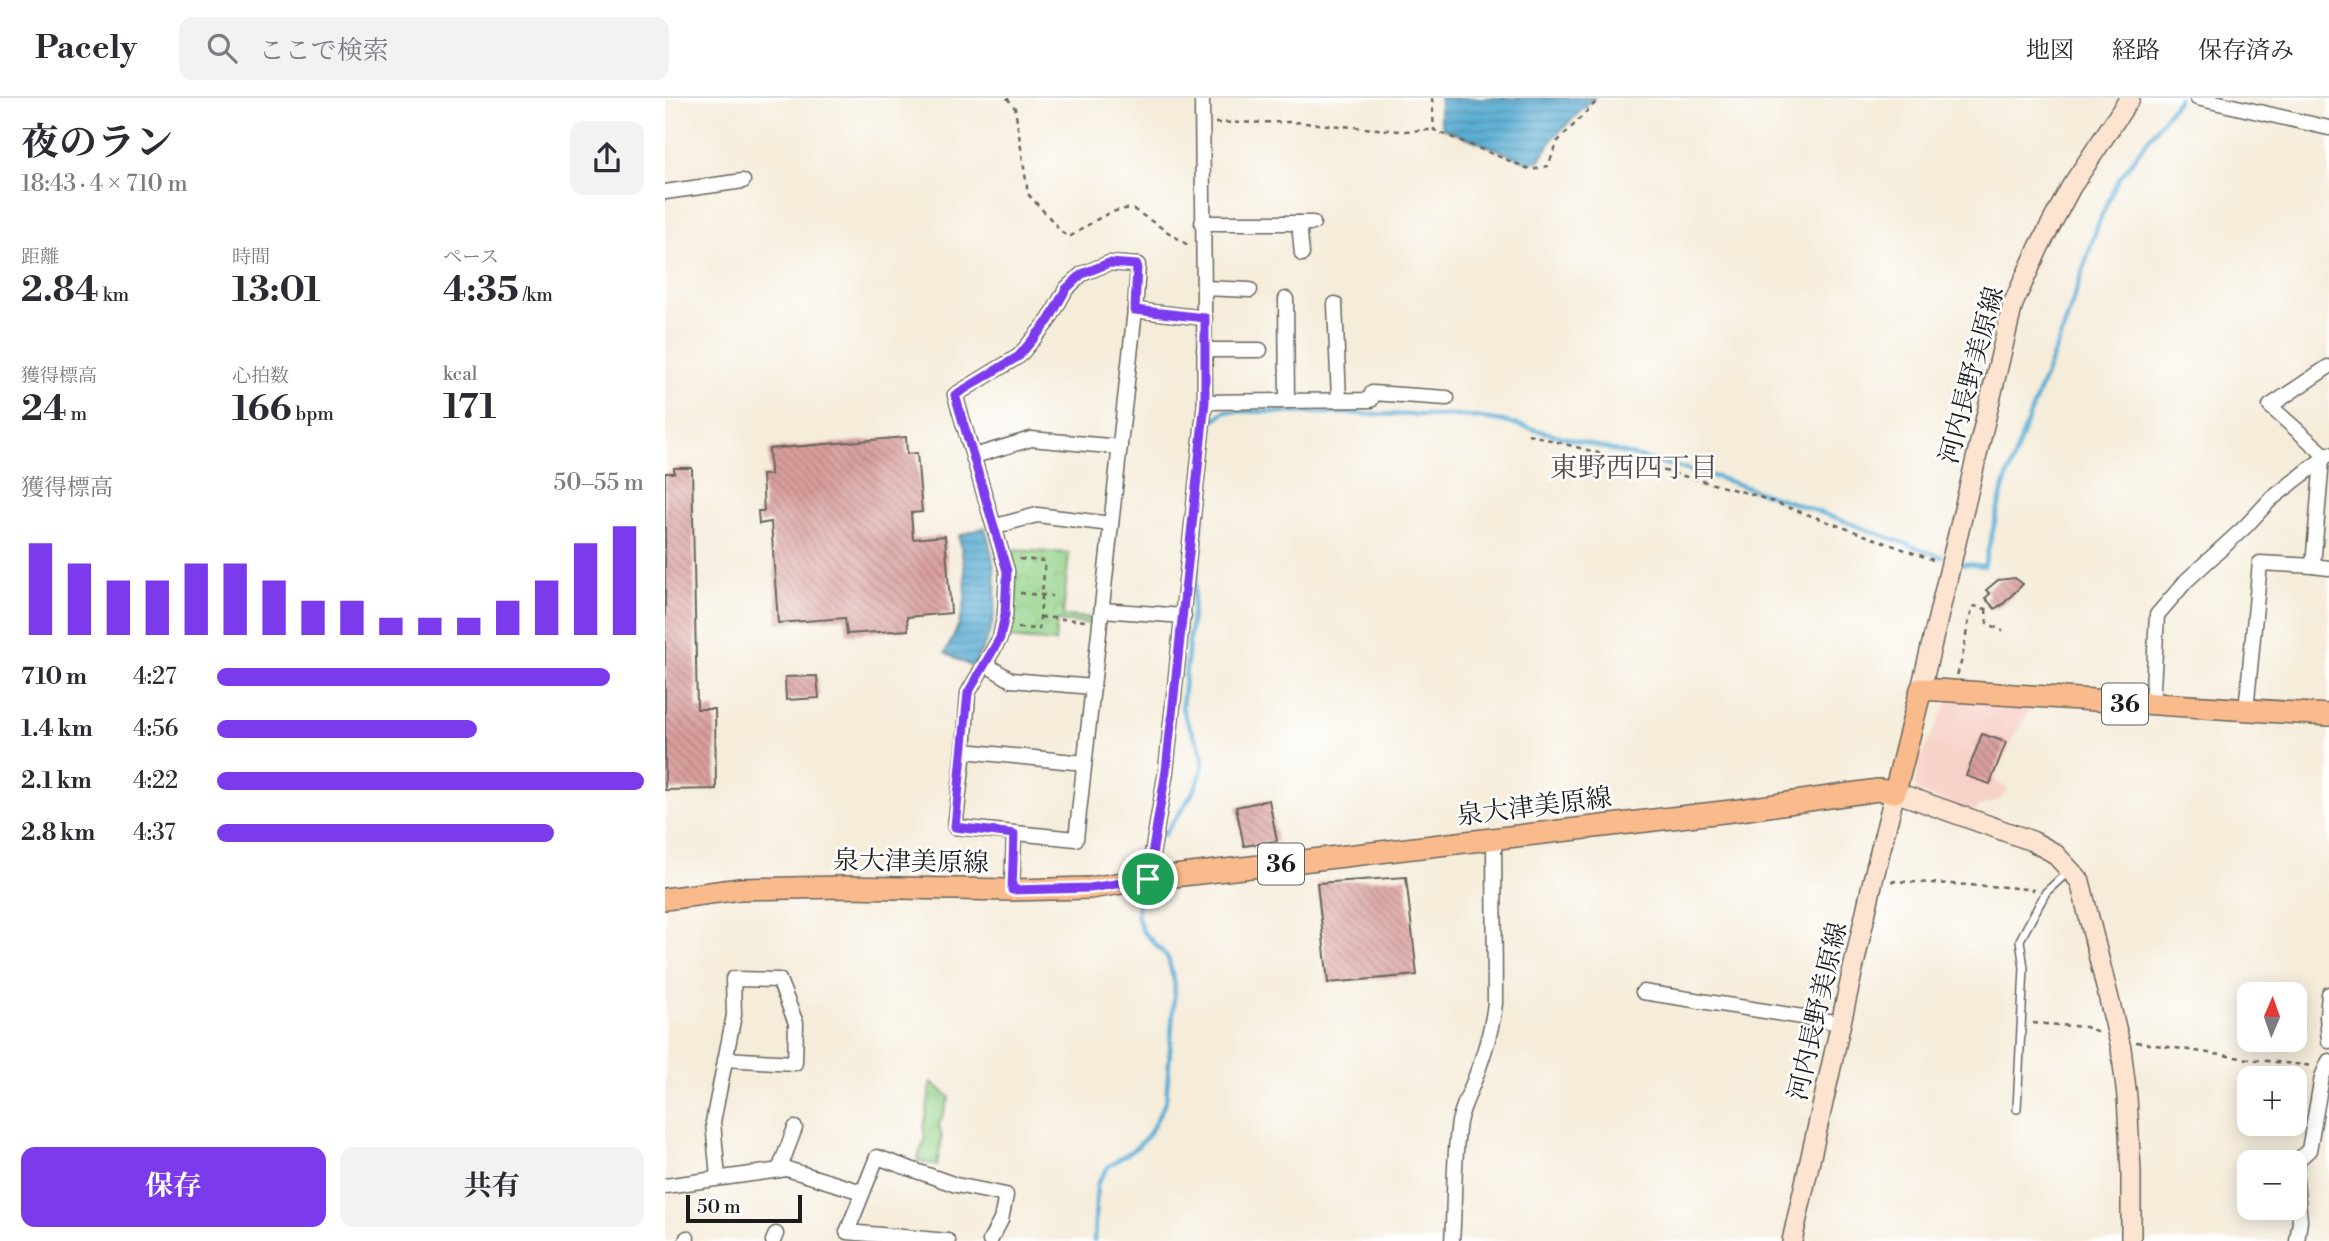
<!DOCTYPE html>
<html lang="ja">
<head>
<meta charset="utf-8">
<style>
  :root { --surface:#fff; --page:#f2f2f3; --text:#2b2b33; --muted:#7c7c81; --line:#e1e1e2; --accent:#7c3aed }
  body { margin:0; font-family:"Libre Bodoni","Noto Serif JP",serif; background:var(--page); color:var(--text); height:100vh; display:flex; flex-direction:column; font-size:26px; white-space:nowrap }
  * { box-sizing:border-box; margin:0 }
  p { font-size:23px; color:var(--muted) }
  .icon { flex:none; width:38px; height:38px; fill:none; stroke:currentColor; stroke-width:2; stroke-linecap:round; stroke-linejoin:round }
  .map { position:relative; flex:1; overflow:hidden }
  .side { display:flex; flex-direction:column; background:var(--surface); width:665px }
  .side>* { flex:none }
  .needle { width:46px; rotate:2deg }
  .buttons { position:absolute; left:1572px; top:884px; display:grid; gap:14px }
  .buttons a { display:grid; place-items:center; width:70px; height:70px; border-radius:14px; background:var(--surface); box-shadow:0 4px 18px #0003; font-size:35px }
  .scale { position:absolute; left:21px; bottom:18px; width:116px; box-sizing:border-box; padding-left:7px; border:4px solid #1c1c1c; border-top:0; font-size:19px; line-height:24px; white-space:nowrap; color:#1c1c1c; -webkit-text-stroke:5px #fff; paint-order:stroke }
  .pin { position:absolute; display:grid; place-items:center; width:60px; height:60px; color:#fff; margin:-30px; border:4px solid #fff; border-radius:50%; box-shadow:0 2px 7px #0007 }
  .round { display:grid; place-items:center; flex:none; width:74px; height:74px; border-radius:14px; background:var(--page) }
  .summary { display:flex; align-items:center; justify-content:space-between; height:119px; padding:0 21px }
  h1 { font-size:38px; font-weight:700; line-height:52px }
  .stats { display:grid; grid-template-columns:repeat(3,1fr); gap:10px; height:119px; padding:7px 21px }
  .stats div { display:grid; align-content:center }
  .stats b { font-size:35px; font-weight:700 }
  .stats small { font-size:19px; font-weight:400 }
  .stats p { font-size:19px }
  .chart { height:196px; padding:14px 21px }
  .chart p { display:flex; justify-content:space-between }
  .chart svg { width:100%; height:126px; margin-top:7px; stroke:var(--accent); stroke-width:6 }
  .cta { display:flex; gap:14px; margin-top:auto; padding:14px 21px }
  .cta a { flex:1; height:80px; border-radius:14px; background:var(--accent); color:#fff; font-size:28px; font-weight:700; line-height:80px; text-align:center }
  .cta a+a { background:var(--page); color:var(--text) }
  ul { padding:0 21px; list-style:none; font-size:23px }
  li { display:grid; grid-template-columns:112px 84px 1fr; align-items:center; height:52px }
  li i { height:18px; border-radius:9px; background:var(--accent) }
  header { display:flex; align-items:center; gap:42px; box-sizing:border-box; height:98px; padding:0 35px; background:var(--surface); border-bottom:2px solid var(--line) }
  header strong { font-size:33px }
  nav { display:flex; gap:38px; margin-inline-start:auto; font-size:24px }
  .search { width:490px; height:63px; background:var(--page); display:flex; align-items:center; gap:18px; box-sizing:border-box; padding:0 24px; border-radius:14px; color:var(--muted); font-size:26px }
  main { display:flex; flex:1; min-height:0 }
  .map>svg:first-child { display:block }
</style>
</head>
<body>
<header>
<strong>Pacely</strong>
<div class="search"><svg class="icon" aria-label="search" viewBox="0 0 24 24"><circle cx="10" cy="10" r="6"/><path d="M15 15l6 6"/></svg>ここで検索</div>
<nav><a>地図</a><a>経路</a><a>保存済み</a></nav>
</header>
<main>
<section class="side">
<div class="summary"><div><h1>夜のラン</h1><p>18:43 · 4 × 710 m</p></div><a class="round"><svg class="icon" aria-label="share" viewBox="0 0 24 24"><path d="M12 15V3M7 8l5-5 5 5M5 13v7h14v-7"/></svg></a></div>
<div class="stats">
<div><p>距離</p><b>2.84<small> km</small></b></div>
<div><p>時間</p><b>13:01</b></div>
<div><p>ペース</p><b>4:35<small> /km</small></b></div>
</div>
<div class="stats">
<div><p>獲得標高</p><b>24<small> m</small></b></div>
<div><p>心拍数</p><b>166<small> bpm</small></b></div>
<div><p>kcal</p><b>171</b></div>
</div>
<div class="chart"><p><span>獲得標高</span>50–55 m</p>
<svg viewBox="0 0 160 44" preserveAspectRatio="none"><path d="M5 44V12M15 44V19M25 44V25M35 44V25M45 44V19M55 44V19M65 44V25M75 44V32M85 44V32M95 44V38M105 44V38M115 44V38M125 44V32M135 44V25M145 44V12M155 44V6"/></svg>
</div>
<ul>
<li><b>710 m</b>4:27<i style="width:92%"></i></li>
<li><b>1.4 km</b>4:56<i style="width:61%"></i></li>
<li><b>2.1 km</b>4:22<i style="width:100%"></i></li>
<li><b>2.8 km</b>4:37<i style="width:79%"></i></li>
</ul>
<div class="cta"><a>保存</a><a>共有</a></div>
</section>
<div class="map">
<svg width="1664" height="1143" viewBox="0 0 1664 1143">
  <defs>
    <pattern id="park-crowns" width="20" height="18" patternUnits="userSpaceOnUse" patternTransform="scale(1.75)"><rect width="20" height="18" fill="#92d085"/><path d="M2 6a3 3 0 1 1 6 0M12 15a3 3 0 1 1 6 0" fill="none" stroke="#7db272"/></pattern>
    <pattern id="water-rules" width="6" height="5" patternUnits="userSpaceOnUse" patternTransform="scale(1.75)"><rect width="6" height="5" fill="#57acd3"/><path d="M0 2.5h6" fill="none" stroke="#478baa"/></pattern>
    <pattern id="building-back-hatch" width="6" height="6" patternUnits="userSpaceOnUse" patternTransform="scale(1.75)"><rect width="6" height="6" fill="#d89e9b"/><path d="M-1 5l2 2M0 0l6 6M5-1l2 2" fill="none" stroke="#ae807e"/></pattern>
  </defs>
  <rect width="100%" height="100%" fill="#fff"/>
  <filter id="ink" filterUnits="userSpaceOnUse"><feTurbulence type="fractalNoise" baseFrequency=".0143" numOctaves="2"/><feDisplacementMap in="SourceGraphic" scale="14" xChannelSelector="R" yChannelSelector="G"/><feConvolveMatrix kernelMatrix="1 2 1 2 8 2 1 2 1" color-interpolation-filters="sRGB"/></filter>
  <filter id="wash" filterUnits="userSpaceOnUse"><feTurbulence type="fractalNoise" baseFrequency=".00686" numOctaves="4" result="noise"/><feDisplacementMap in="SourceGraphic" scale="28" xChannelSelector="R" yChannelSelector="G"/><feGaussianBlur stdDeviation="1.57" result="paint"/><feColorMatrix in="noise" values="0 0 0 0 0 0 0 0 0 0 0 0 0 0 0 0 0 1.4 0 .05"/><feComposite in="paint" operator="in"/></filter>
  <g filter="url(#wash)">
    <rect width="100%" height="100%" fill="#f5ecd9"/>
    <polygon fill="#f7d1c7" points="1284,602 1367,606 1331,676 1330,682 1343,692 1334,702 1314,708 1310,715 1249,693 1252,667"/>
    <g fill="url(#park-crowns)" stroke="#577650" stroke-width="2">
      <path d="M 347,452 L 404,455 L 398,518 L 427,520 L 426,526 L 392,523 L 390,544 L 343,540 C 352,512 353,481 347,452 Z"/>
      <polygon points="266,984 285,999 274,1027 277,1040 272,1068 252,1062 260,1041 259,1030"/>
    </g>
    <g fill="url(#water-rules)" stroke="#3a6478" stroke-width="2">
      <polygon points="775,0 929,0 889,39 874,63 863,64 778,30 775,20"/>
      <path d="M 320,429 C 330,461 336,507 323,539 C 319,549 313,559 307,569 L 280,555 C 307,507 303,490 294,438 Z"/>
    </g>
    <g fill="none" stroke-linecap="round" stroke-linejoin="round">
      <g stroke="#57acd3" stroke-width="4.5">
        <polyline points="1295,465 1319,468 1338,391 1360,329 1399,230 1433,126 1451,85 1514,0"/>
        <path d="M 499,737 C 514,713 548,678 535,649 C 529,634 520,625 517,609 L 543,369 L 545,325 L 560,313 L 801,318 L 837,323 L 1054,380 L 1143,410 L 1277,459"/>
        <polyline points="429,1143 432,1086 443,1069 472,1049 484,1036 501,1003 510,887 503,860 477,832 472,817 474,794"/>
      </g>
    </g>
    <g id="blocks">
      <g fill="url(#building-back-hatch)">
        <polygon points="241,339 242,356 252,355 257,414 246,415 248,441 280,438 286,515 242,519 243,532 182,536 180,520 113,525 106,424 94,426 93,413 99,413 97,377 105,377 104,351"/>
        <polygon points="9,370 27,370 32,611 50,611 51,691 0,692 0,375 9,375"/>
        <polygon points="1350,480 1358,486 1336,508 1335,507 1330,511 1320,500 1325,496 1321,492 1333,482"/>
        <polygon points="152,578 154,600 121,602 120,579"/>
        <polygon points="1317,636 1341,644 1325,686 1301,678"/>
        <polygon points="604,702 612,743 579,748 571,709"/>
        <polygon points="741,779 752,877 663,885 652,785"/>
      </g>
    </g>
  </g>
  <g filter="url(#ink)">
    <use href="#blocks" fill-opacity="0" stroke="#68655e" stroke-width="2"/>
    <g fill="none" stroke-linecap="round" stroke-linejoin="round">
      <defs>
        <polyline id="lane" points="1352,1011 1359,870 1355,842 1381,794 1405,772"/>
        <g id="street">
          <polyline points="1532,0 1664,30"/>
          <polyline points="0,94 78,83"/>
          <polyline points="537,125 648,125"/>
          <polyline points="634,125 637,156"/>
          <polygon points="444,165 473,167 470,212 411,741 290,729 299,653 303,595 335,540 340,517 342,473 290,297 354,258 384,222 401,191 417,176"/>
          <polyline points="539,190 585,192"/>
          <polyline points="621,201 622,303"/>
          <polyline points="670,206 674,302"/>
          <polyline points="470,212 540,220"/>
          <polyline points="539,252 595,252"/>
          <polyline points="540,304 706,302 707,295 782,300"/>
          <polyline points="309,358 366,341 455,349"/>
          <polyline points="1661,358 1605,308 1663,269"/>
          <polyline points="331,428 372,417 446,426"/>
          <polyline points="1648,468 1664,470"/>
          <polyline points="437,512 519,518"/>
          <polyline points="320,566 346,582 428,589"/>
          <polyline points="1487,608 1492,517 1522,482 1581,428 1605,402 1664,356"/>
          <polyline points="1581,613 1595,465 1648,468 1657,361"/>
          <polyline points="299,653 419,665"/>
          <polyline points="483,781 501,673 540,304 537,0"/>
          <polyline points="347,792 349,736"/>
          <polyline points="978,894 1176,925"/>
          <polyline points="1664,896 1662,918 1664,943"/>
          <polyline points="114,1072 130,1030"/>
          <polyline points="53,1080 48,1024 69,917 68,881 114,882 131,925 130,965 60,961"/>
          <polyline points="0,1088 122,1071 197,1094"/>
          <polyline points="21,1143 22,1140"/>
          <polyline points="108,1143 111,1136"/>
          <polyline points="283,1143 182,1134 212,1059 291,1087 341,1097 336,1122 325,1143"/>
          <path d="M 787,1143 C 790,1104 788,1063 794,1024 C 797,1010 804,996 809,983 C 819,957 827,932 830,905 L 829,741"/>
          <polyline points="1632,1143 1635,1123 1630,1073 1634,1061 1644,1052 1657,979 1664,963"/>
        </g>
        <g id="secondary">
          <polyline points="1256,591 1348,206 1374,149 1406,89 1465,0"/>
          <polyline points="1127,1143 1208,782 1230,694 1367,743 1389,755 1415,783 1456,950 1462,999 1466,1074 1466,1143"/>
        </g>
        <polyline id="primary" points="0,801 75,791 177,789 347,792 425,790 483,781 1075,712 1213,692 1230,694 1256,591 1664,617"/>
      </defs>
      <use href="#lane" stroke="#68655e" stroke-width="10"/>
      <use href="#street" stroke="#68655e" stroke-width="17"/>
      <use href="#secondary" stroke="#68655e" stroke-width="22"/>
      <use href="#primary" stroke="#68655e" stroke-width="24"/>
      <g stroke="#68655e" stroke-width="2.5" stroke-dasharray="5 5" stroke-linecap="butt">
        <path d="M 342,0 L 350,10 L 363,96 L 400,137 L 406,138 C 426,126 445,109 468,111 L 524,148"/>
        <polyline points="767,0 769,32 867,72 883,68 893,43 935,0"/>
        <polyline points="550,25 628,24 736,33 767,32"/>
        <polyline points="863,336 1089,397 1268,462"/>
        <polyline points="355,495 387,498"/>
        <polyline points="1321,511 1322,525 1338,533"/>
        <polyline points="375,519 421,523"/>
        <polyline points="353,530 374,531 380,463 354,461"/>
        <path d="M 1292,577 C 1301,555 1299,530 1309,508 L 1321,511 L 1325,506"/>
        <polyline points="1226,783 1342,789 1369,792"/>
        <polyline points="1368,925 1420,929 1434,934"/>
        <polyline points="1471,944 1583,961 1648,968"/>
      </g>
      <use href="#lane" stroke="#fff" stroke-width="7"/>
      <use href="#street" stroke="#fff" stroke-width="14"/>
      <use href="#secondary" stroke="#fde4d1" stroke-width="19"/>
      <use href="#primary" stroke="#fabb8c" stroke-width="21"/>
    </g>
  </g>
  <g fill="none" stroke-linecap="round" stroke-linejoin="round" filter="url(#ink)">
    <defs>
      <polygon id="route" points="444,165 472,167 470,212 540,220 540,304 501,673 483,781 425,790 347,792 349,736 290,729 303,595 335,540 340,517 342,473 290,297 354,258 384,222 401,191 417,176"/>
    </defs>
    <use href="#route" stroke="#fff" stroke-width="14"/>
    <use href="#route" stroke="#7c3aed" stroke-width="9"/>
  </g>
  <g text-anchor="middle" stroke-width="5" stroke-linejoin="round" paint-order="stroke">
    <g fill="#fff" stroke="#606060" stroke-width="2">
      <rect x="1437" y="585.5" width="46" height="41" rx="5"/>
      <rect x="593" y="745.5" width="46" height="41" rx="5"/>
    </g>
    <g font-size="24" font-weight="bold" fill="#1c1c1c">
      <text x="1460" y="614">36</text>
      <text x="616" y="774">36</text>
    </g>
    <g font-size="26" fill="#1c1c1c" stroke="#fff">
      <text transform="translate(1306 277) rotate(-75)" y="9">河内長野美原線</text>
      <text transform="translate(869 708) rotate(-7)" y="9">泉大津美原線</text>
      <text transform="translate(246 763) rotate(1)" y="9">泉大津美原線</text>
      <text transform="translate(1152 913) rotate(-77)" y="9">河内長野美原線</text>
    </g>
    <g font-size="28" fill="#5e4a48" stroke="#fff">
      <text x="969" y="379">東野西四丁目</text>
    </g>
  </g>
</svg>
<div class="buttons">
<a><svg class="needle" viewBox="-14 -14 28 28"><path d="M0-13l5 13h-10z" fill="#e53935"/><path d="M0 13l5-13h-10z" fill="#7c7c81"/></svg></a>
<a>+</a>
<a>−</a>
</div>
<div class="scale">50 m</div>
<div class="pin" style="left:483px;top:781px;background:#1e9e55"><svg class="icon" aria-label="arrive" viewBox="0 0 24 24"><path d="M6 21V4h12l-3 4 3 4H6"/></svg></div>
</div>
</main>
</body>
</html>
